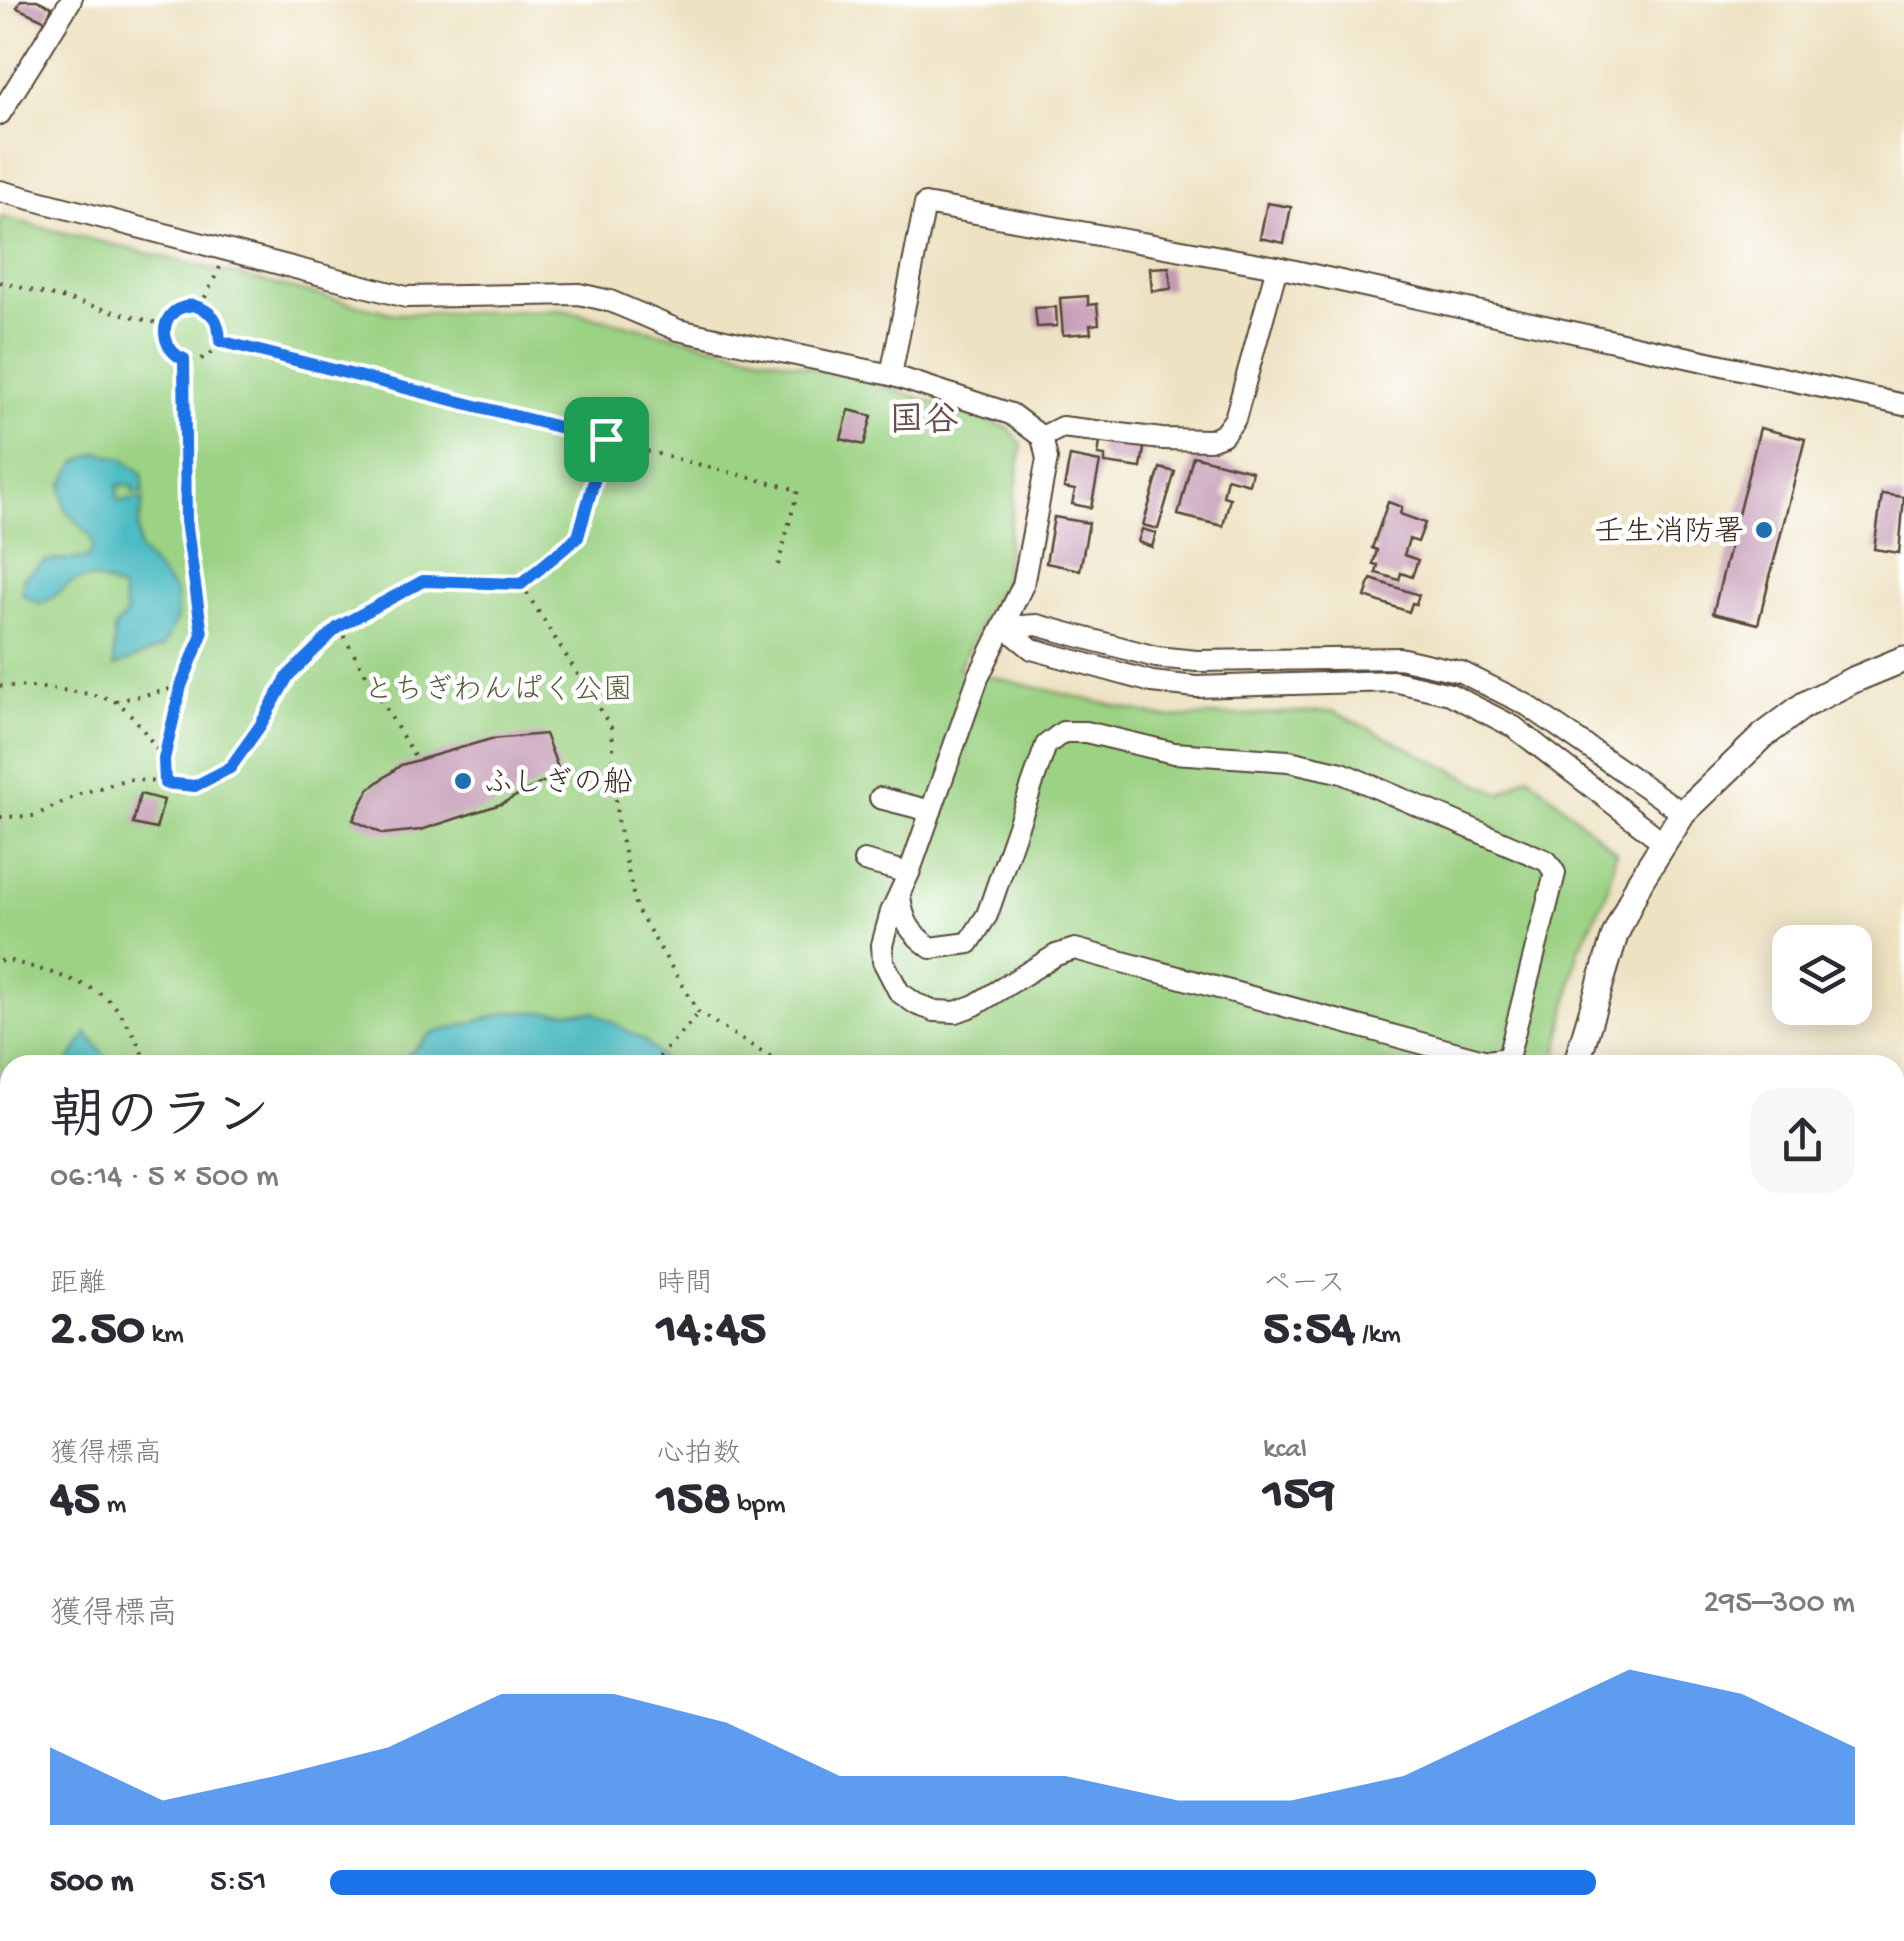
<!DOCTYPE html>
<html lang="ja">
<head>
<meta charset="utf-8">
<style>
  :root { --surface:#fff; --page:#f7f7f7; --text:#2b2b33; --muted:#7c7c81; --accent:#1a73e8 }
  body { margin:0; font-family:"Gochi Hand","Klee One",sans-serif; background:var(--page); color:var(--text); height:100vh; display:flex; flex-direction:column; font-size:38px; white-space:nowrap }
  * { box-sizing:border-box; margin:0 }
  p { font-size:32px; color:var(--muted) }
  .icon { flex:none; width:55px; height:55px; fill:none; stroke:currentColor; stroke-width:2; stroke-linecap:round; stroke-linejoin:round }
  .map { position:relative; flex:1; overflow:hidden }
  .panel { position:absolute; left:0px; top:1055px; width:1905px; height:888px; display:flex; flex-direction:column; background:var(--surface); border-radius:30px 30px 0 0; box-shadow:0 5px 25px #0003 }
  .panel>* { flex:none }
  .buttons { position:absolute; left:1772px; top:925px; display:grid; gap:20px }
  .buttons a { display:grid; place-items:center; width:100px; height:100px; border-radius:20px; background:var(--surface); box-shadow:0 5px 25px #0003; font-size:50px }
  .pin { position:absolute; display:grid; place-items:center; width:85px; height:85px; color:#fff; margin:-42px; border-radius:20px; box-shadow:0 5px 15px #0006 }
  .round { display:grid; place-items:center; flex:none; width:105px; height:105px; border-radius:30px; background:var(--page) }
  .summary { display:flex; align-items:center; justify-content:space-between; height:170px; padding:0 50px }
  h1 { font-size:55px; font-weight:700; line-height:75px }
  .metrics { display:grid; grid-template-columns:repeat(3,1fr); gap:15px; height:170px; padding:10px 50px }
  .metrics div { display:grid; align-content:center }
  .metrics b { font-size:50px; font-weight:700 }
  .metrics small { font-size:28px; font-weight:400 }
  .metrics p { font-size:28px }
  .chart { height:280px; padding:20px 50px }
  .chart p { display:flex; justify-content:space-between }
  .chart svg { width:100%; height:180px; margin-top:10px; fill:var(--accent); opacity:.7 }
  ul { padding:0 50px; list-style:none; font-size:32px }
  li { display:grid; grid-template-columns:160px 120px 1fr; align-items:center; height:75px }
  li i { height:25px; border-radius:12px; background:var(--accent) }
  .map>svg:first-child { display:block }
</style>
</head>
<body>
<div class="map">
<svg width="1904" height="1941" viewBox="0 0 1904 1941">
  <rect width="100%" height="100%" fill="#fff"/>
  <filter id="ink" filterUnits="userSpaceOnUse"><feTurbulence type="fractalNoise" baseFrequency=".01" numOctaves="2"/><feDisplacementMap in="SourceGraphic" scale="20" xChannelSelector="R" yChannelSelector="G"/><feConvolveMatrix kernelMatrix="1 2 1 2 8 2 1 2 1" color-interpolation-filters="sRGB"/></filter>
  <filter id="wash" filterUnits="userSpaceOnUse"><feTurbulence type="fractalNoise" baseFrequency=".0048" numOctaves="4" result="noise"/><feDisplacementMap in="SourceGraphic" scale="40" xChannelSelector="R" yChannelSelector="G"/><feGaussianBlur stdDeviation="2.25" result="paint"/><feColorMatrix in="noise" values="0 0 0 0 0 0 0 0 0 0 0 0 0 0 0 0 0 1.4 0 .05"/><feComposite in="paint" operator="in"/></filter>
  <g filter="url(#wash)">
    <rect width="100%" height="100%" fill="#ede2c2"/>
    <polygon fill="#9cd284" stroke="#6c7e51" stroke-width="2.5" points="0,217 395,314 564,310 866,380 1009,428 1022,445 1002,583 958,669 1166,718 1333,711 1501,794 1528,775 1616,852 1606,895 1578,951 1555,1065 10,1065 10,1932 1293,1933 1291,1941 0,1941"/>
    <g fill="#4dbcc3" stroke="#447370" stroke-width="2.5">
      <path d="M 98,452 L 123,459 L 142,473 L 144,493 L 133,493 L 133,486 L 118,485 L 117,501 L 144,499 L 138,527 L 139,549 L 176,593 L 177,618 L 163,647 L 114,667 L 114,628 L 126,616 L 122,591 C 107,582 84,572 68,585 C 57,593 54,598 41,604 L 22,595 L 23,578 L 45,561 L 88,558 L 93,547 L 91,537 L 65,509 L 62,486 L 76,463 Z"/>
      <polygon points="510,1012 594,1012 644,1040 668,1065 623,1065 585,1054 566,1065 398,1065 430,1034"/>
      <polygon points="87,1033 109,1061 111,1065 67,1065"/>
    </g>
    <g id="blocks">
      <g fill="#c398b3">
        <polygon points="21,0 37,0 52,7 46,21 17,8"/>
        <polygon points="1267,203 1291,207 1284,243 1260,238"/>
        <polygon points="1169,267 1171,289 1152,291 1150,268"/>
        <polygon points="1088,296 1088,305 1097,304 1099,324 1090,325 1091,333 1063,335 1060,298"/>
        <polygon points="1056,307 1057,326 1037,327 1035,308"/>
        <polygon points="849,410 872,416 864,445 841,439"/>
        <polygon points="1760,428 1805,439 1758,624 1713,613"/>
        <polygon points="1101,436 1145,442 1141,468 1105,463 1105,456 1098,455"/>
        <polygon points="1070,456 1100,462 1091,508 1072,504 1075,490 1064,488"/>
        <polygon points="1193,456 1252,471 1249,484 1227,478 1223,496 1230,498 1223,526 1178,515"/>
        <polygon points="1160,468 1175,472 1158,529 1143,525"/>
        <polygon points="1882,494 1904,497 1899,553 1874,549"/>
        <polygon points="1388,502 1402,507 1400,514 1425,523 1418,542 1409,539 1404,555 1418,560 1412,577 1401,573 1399,580 1376,573 1378,565 1373,564 1377,550 1372,548"/>
        <polygon points="1054,517 1089,523 1080,570 1046,563"/>
        <polygon points="1142,529 1156,533 1152,547 1138,542"/>
        <polygon points="1371,579 1419,595 1416,604 1412,603 1409,612 1365,597"/>
        <polygon points="545,734 560,773 501,804 421,830 383,834 353,820 369,789 401,765 491,739"/>
        <polygon points="140,794 164,800 156,829 133,824"/>
      </g>
    </g>
  </g>
  <g filter="url(#ink)">
    <use href="#blocks" fill-opacity="0" stroke="#564637" stroke-width="2.5"/>
    <g fill="none" stroke-linecap="round" stroke-linejoin="round">
      <defs>
        <g id="minor">
          <polyline points="0,114 71,0"/>
          <path d="M 0,191 L 406,297 L 579,294 L 610,301 L 678,330 L 891,375 L 1011,414 L 1042,437 L 1047,459 L 1023,585 L 978,678 L 909,873 L 891,912 L 882,945 L 883,961 L 899,992 L 916,1004 L 935,1011 L 956,1012 L 975,1005 L 1056,955 L 1075,949 L 1487,1061 L 1508,1058 L 1555,873 L 1547,861 L 1342,773 L 1289,761 L 1174,753 L 1086,732 L 1063,732 L 1046,745 L 987,915 L 969,943 L 931,948 C 910,933 903,922 900,896"/>
          <polyline points="891,375 925,204 1277,267 1904,405"/>
          <polyline points="1042,437 1062,427 1162,439 1210,440 1223,435 1235,419 1277,267"/>
          <polyline points="1005,627 1037,625 1156,657 1197,661 1399,658 1461,672 1527,705 1683,813"/>
          <polyline points="1005,627 1032,649 1152,682 1196,687 1394,681 1450,694 1514,727 1663,842"/>
          <polyline points="880,798 931,811"/>
          <polyline points="864,861 909,873"/>
          <polyline points="1895,1191 1904,1191"/>
          <polyline points="1895,1473 1904,1474"/>
        </g>
        <g id="major">
          <polyline points="1576,1065 1615,935 1640,881 1683,813 1763,736 1804,705 1853,680 1904,659"/>
          <polyline points="1324,1941 1326,1932"/>
        </g>
      </defs>
      <use href="#minor" stroke="#564637" stroke-width="24"/>
      <use href="#major" stroke="#564637" stroke-width="29"/>
      <g stroke="#564637" stroke-width="4" stroke-dasharray="2.5 8" stroke-linecap="butt">
        <polyline points="0,282 165,325"/>
        <circle cx="193" cy="333" r="27"/>
        <polyline points="200,307 220,267"/>
        <polyline points="220,341 798,490 777,569"/>
        <polyline points="521,584 612,729 617,820 636,908 699,1013 783,1065"/>
        <polyline points="338,627 417,761"/>
        <path d="M 0,686 C 22,685 103,692 118,703 C 137,717 150,741 164,759"/>
        <polyline points="116,701 180,687"/>
        <polyline points="165,782 164,759 181,687 202,634 185,521 184,359"/>
        <polyline points="0,817 34,816 80,794 128,779 195,786 230,768 260,726 288,676 338,627 423,581 521,584 578,537 606,439"/>
        <path d="M 0,961 L 8,960 C 35,968 92,982 111,1002 C 128,1020 138,1043 147,1065"/>
        <polyline points="652,1065 699,1013"/>
        <polyline points="0,1273 10,1272"/>
        <polyline points="0,1502 10,1495"/>
        <polyline points="1112,1932 1120,1941"/>
        <polyline points="337,1941 342,1932"/>
        <polyline points="1078,1941 1087,1932"/>
      </g>
      <use href="#minor" stroke="#fff" stroke-width="20"/>
      <use href="#major" stroke="#fff" stroke-width="25"/>
    </g>
  </g>
  <g fill="none" stroke-linecap="round" stroke-linejoin="round" filter="url(#ink)">
    <defs>
      <path id="route" d="M 192,305 C 213,311 219,319 220,341 L 606,439 L 578,537 L 521,584 L 423,581 L 338,627 L 288,676 L 260,726 L 230,768 L 195,786 L 165,783 L 164,759 L 181,686 L 202,634 L 186,521 L 184,359 C 165,352 157,325 175,311 C 180,307 186,307 192,305 Z"/>
    </defs>
    <use href="#route" stroke="#fff" stroke-width="20"/>
    <use href="#route" stroke="#1a73e8" stroke-width="12"/>
  </g>
  <g fill="#1f6fb2" stroke="#fff" stroke-width="4">
    <circle cx="1764" cy="530" r="10"/>
    <circle cx="463" cy="781" r="10"/>
  </g>
  <g text-anchor="middle" stroke-width="9" stroke-linejoin="round" paint-order="stroke">
    <g font-size="30" fill="#3b2a1e" stroke="#fff" text-anchor="end">
      <text x="1744" y="540">壬生消防署</text>
      <text x="483" y="791" text-anchor="start">ふしぎの船</text>
    </g>
    <g font-size="30" fill="#585c3d" stroke="#fff">
      <text x="498" y="698">とちぎわんぱく公園</text>
    </g>
    <g font-size="35" font-weight="bold" fill="#6b5052" stroke="#fff">
      <text x="924" y="430">国谷</text>
    </g>
  </g>
</svg>
<div class="buttons">
<a><svg class="icon" aria-label="layers" viewBox="0 0 24 24"><path d="M12 4l9 5-9 5-9-5zM3 14l9 5 9-5"/></svg></a>
</div>
<div class="pin" style="left:606px;top:439px;background:#1e9e55"><svg class="icon" aria-label="arrive" viewBox="0 0 24 24"><path d="M6 21V4h12l-3 4 3 4H6"/></svg></div>
<section class="panel">
<div class="summary"><div><h1>朝のラン</h1><p>06:14 · 5 × 500 m</p></div><a class="round"><svg class="icon" aria-label="share" viewBox="0 0 24 24"><path d="M12 15V3M7 8l5-5 5 5M5 13v7h14v-7"/></svg></a></div>
<div class="metrics">
<div><p>距離</p><b>2.50<small> km</small></b></div>
<div><p>時間</p><b>14:45</b></div>
<div><p>ペース</p><b>5:54<small> /km</small></b></div>
</div>
<div class="metrics">
<div><p>獲得標高</p><b>45<small> m</small></b></div>
<div><p>心拍数</p><b>158<small> bpm</small></b></div>
<div><p>kcal</p><b>159</b></div>
</div>
<div class="chart"><p><span>獲得標高</span>295–300 m</p>
<svg viewBox="0 0 160 44" preserveAspectRatio="none"><path d="M0 44V25L10 38L20 32L30 25L40 12L50 12L60 19L70 32L80 32L90 32L100 38L110 38L120 32L130 19L140 6L150 12L160 25V44z"/></svg>
</div>
<ul>
<li><b>500 m</b>5:51<i style="width:83%"></i></li>
</ul>
</section>
</div>
</body>
</html>
